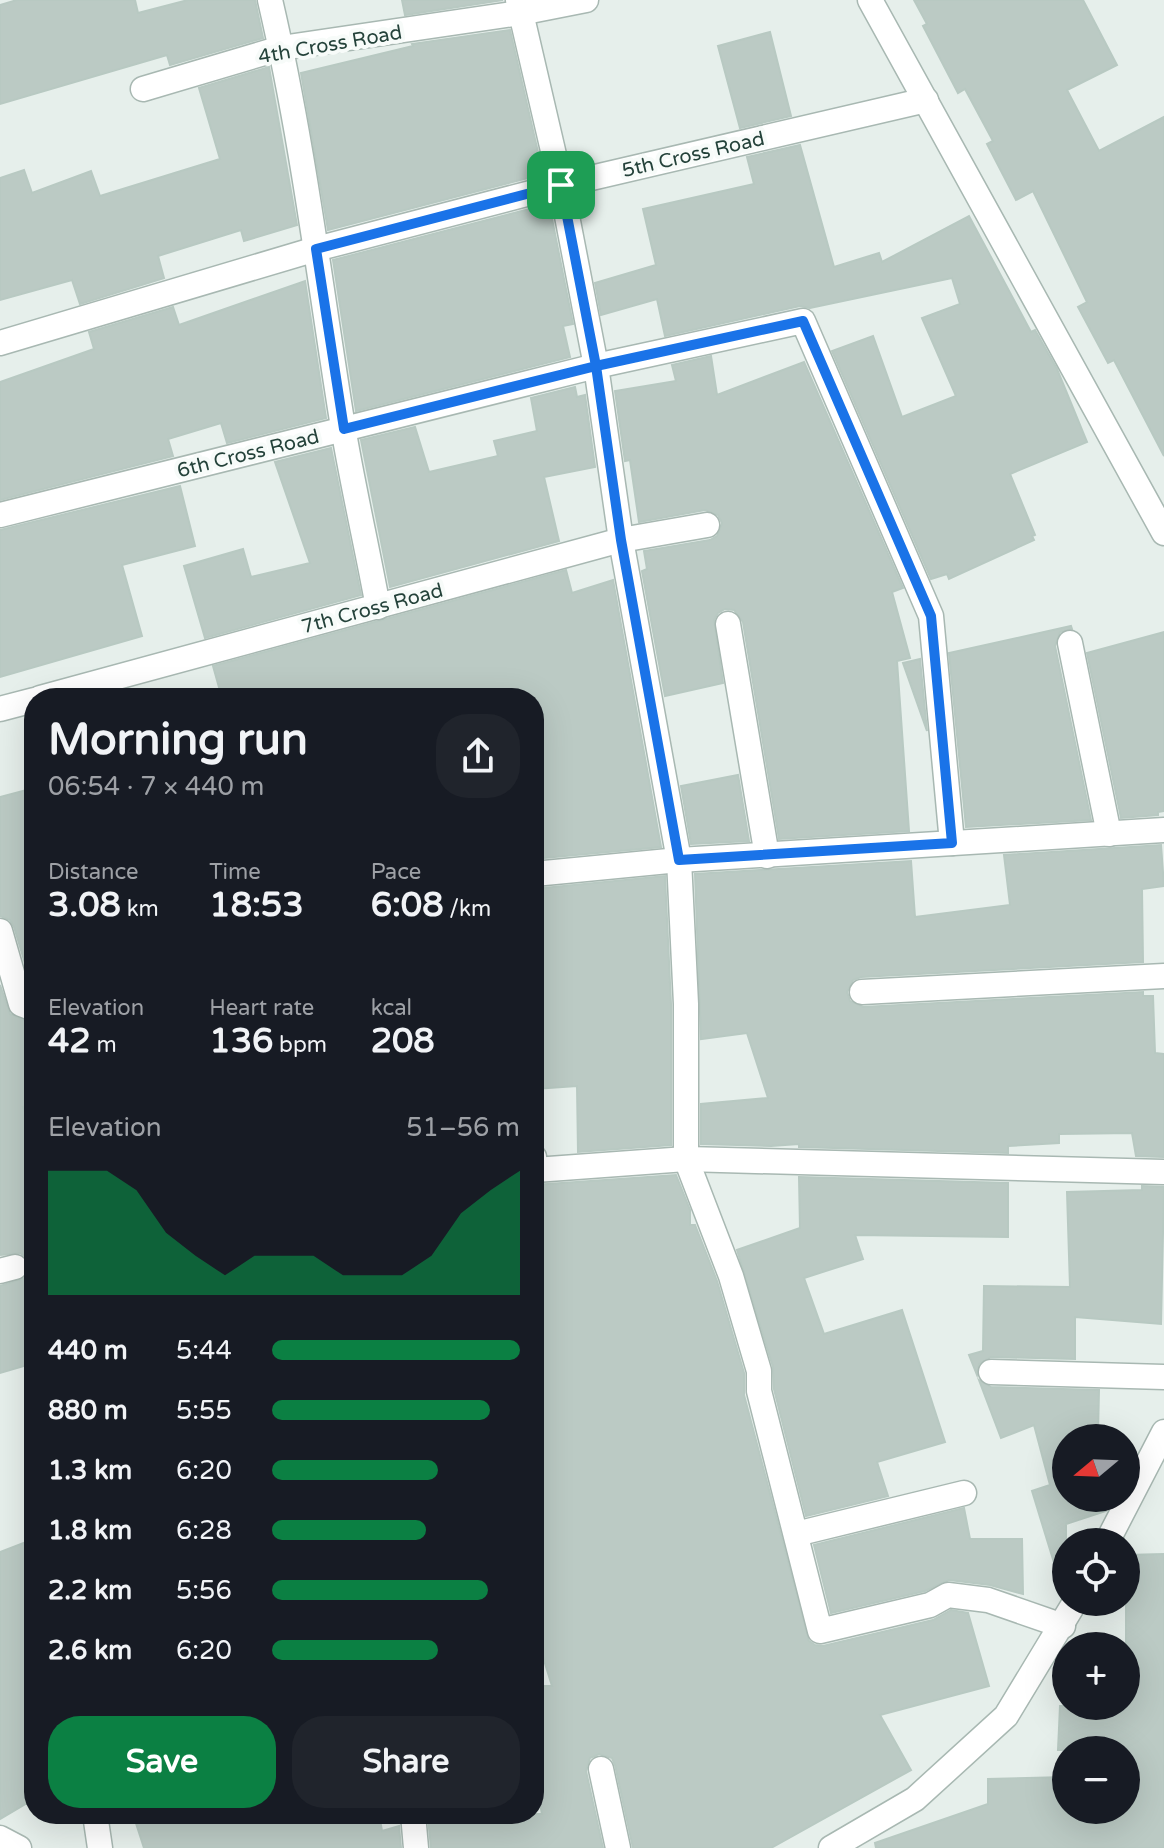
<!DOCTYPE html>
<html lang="en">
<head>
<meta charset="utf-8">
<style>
  :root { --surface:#171b24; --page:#20242c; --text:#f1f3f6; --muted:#9ea1a6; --accent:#0b8043 }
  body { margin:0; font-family:"Varela Round",sans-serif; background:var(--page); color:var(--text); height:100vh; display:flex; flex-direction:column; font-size:30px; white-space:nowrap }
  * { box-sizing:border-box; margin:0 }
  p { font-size:26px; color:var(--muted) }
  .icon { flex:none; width:44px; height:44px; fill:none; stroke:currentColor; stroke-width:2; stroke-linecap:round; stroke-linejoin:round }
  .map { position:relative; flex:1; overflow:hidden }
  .side { position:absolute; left:24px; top:688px; width:520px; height:1136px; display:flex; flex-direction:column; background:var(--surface); border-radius:32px; box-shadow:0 8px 32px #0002 }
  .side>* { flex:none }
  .needle { width:52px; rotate:251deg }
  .fabs { position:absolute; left:1052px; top:1424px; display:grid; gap:16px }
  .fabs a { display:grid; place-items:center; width:88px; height:88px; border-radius:50%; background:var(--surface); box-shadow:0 8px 32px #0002; font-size:40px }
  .pin { position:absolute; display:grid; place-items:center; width:68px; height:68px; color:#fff; margin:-34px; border-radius:16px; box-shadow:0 4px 12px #0006 }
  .round { display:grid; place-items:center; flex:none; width:84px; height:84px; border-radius:32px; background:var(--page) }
  .headline { display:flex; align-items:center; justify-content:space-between; height:136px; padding:0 24px }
  h1 { font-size:44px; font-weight:800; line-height:60px }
  .metrics { display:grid; grid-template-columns:repeat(3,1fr); gap:12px; height:136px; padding:8px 24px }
  .metrics div { display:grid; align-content:center }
  .metrics b { font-size:34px; font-weight:800 }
  .metrics small { font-size:22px; font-weight:400 }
  .metrics p { font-size:22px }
  .chart { height:224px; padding:16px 24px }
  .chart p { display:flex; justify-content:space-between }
  .chart svg { width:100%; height:144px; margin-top:8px; fill:var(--accent); opacity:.7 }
  .cta { display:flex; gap:16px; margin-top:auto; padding:16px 24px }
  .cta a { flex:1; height:92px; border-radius:32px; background:var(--accent); color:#fff; font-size:32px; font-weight:800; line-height:92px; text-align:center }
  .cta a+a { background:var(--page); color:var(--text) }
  ul { padding:0 24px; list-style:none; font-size:26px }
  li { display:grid; grid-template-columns:128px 96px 1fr; align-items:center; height:60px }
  li i { height:20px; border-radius:10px; background:var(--accent) }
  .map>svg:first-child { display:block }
</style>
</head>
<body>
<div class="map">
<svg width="1164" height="1848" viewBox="0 0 1164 1848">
  <rect width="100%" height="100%" fill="#e6efeb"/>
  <g fill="#bbcac4" stroke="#b8c9c2" stroke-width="2">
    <polygon points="17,0 135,0 138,13 188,0 255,0 263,38 170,65 167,55 0,104 0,5"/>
    <polygon points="402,0 503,0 405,15"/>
    <polygon points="914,0 1083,0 1117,65 1067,90 1099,151 1164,117 1164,456 1114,360 1108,363 1078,307 1087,302 1033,191 1016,200 987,144 993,141 965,89 958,93 923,26 927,24"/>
    <polygon points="510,30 543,174 328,230 301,73 413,46 412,44"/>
    <polygon points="770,32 791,116 740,128 718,46"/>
    <polygon points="269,67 297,225 244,241 241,230 158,256 164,278 80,304 72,280 0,300 0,178 24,170 32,193 91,171 100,196 220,159 199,88"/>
    <polygon points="800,145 834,267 879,253 882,262 969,216 1031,332 1035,330 1057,369 1087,442 1010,474 1035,535 1032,536 1034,540 949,579 947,574 931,579 832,351 873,336 902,417 956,396 922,318 960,304 952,278 810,308 800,306 665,336 657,299 601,315 595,283 656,265 643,209 754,184 747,157"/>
    <polygon points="549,204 573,324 563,326 570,357 356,411 333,260"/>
    <polygon points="305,281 326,418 227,443 221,423 168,439 173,456 0,500 0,382 94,349 89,332 173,307 179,325"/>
    <polygon points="711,356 717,395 804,362 903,588 892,592 910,658 897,661 909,831 779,839 743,622 734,610 725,609 718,613 714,620 723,683 665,696 642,571 647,569 644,551 710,540 717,536 722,523 718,515 705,510 639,522 630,460 625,461 615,391 676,381 672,365"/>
    <polygon points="575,387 577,397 585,395 595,467 544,477 559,541 390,587 361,440 415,427 429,472 498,456 494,441 537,431 531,398"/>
    <polygon points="331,448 361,595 205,638 184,566 243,549 251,577 310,563 275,462"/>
    <polygon points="180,486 195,546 122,565 142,636 0,677 0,530"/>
    <polygon points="566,570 572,593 613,580 661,847 534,859 534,698 222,698 213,666"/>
    <polygon points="1071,626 1072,629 1060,632 1055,646 1091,820 966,827 949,653"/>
    <polygon points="1164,632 1164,811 1158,812 1158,815 1121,818 1087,653"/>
    <polygon points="920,659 927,731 903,663"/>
    <polygon points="738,775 749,841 691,844 681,786"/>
    <polygon points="34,788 34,993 14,927 10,920 0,916 0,797"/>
    <polygon points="1161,845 1164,886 1142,889 1143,962 861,977 853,980 847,992 850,1001 863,1007 1143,992 1143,996 1153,996 1155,1053 1164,1054 1164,1157 1136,1156 1132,1133 1059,1134 1059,1143 1008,1146 1008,1153 799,1147 799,1144 771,1146 701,1144 701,1104 768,1098 747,1033 701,1039 695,874 911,861 915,917 1010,905 1004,855"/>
    <polygon points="665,876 671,1004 671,1145 578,1152 577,1086 535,1089 534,1032 543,1031 538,966 534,966 534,889"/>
    <polygon points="0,985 10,1014 34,1024 34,1103 23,1107 34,1135 34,1363 0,1373 0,1286 25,1278 30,1264 26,1257 20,1253 0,1255"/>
    <polygon points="676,1175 690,1210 690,1225 695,1225 717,1281 744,1373 744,1395 809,1641 815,1645 823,1646 933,1620 951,1610 968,1613 989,1686 880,1715 911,1770 771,1848 633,1848 615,1765 612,1758 599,1754 590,1758 586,1771 603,1848 431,1848 428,1818 440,1814 542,1814 534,1773 534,1686 552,1686 534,1628 534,1185"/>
    <polygon points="799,1177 1008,1183 1008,1237 855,1235 863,1259 804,1278 824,1334 902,1310 945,1442 877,1462 888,1496 806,1516 774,1389 773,1367 737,1250 800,1228"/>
    <polygon points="1142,1186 1164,1187 1161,1324 1075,1317 1075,1359 991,1357 979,1364 977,1375 969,1355 983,1351 984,1286 1070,1287 1067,1192 1142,1190"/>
    <polygon points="979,1380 991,1387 1099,1390 1098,1434 1066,1434 1066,1498 1113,1498 1106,1511 1066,1524 1066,1578 1059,1579 1032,1491 1050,1485 1034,1425 1001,1438"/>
    <polygon points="964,1508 970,1539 1022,1539 1023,1594 990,1585 949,1580 925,1591 831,1613 814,1545"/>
    <polygon points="34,1539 34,1799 0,1819 0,1552"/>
    <polygon points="1164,1554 1164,1848 876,1848 875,1843 988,1804 988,1779 1066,1777 1066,1810 1126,1810 1126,1750 1058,1750 1060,1706 1126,1706 1126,1555"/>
    <polygon points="133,1814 379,1814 382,1831 399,1826 401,1848 144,1848"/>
  </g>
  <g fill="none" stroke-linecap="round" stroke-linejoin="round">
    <defs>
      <g id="minor">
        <path d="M 270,0 C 303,141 320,285 343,427 C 353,487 367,547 378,607"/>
        <polyline points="518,0 561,185 596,366 621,540 679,860 686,1004 686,1159 731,1276 759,1371 759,1391 820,1631 930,1605 948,1595 988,1600 1063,1626"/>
        <polyline points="870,0 1164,533"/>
        <polyline points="143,89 281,48 520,13 586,0"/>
        <polyline points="0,343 316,249 561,185 926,100"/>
        <polyline points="0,515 596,366 803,321 931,616 952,843"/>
        <polyline points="728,624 767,856"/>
        <polyline points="1070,643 1109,834"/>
        <polyline points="40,698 621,540 707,525"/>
        <polyline points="0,709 34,700"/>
        <polyline points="534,874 679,860 1164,830"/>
        <polyline points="0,931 21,1004 34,1009"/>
        <polyline points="862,992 1164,976"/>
        <polyline points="534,1157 535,1170 686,1159 1164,1172"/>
        <polyline points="0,1271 15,1267"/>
        <polyline points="991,1372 1164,1377"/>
        <polyline points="796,1534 964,1493"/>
        <polyline points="1107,1542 1164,1432"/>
        <polyline points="601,1769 618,1848"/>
        <polyline points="95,1814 100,1848"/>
        <polyline points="413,1814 416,1848"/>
        <polyline points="0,1838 19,1848"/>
        <polyline points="831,1848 915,1799 1006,1716 1075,1602"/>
      </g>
    </defs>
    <use href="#minor" stroke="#a8b8b2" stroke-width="27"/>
    <use href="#minor" stroke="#fff" stroke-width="24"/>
  </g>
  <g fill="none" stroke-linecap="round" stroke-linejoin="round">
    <defs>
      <polyline id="route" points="561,185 316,249 344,429 596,366 621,540 679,860 952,843 931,616 803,321 596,366 561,185"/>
    </defs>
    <use href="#route" stroke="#fff" stroke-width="16"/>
    <use href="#route" stroke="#1a73e8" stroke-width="10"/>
  </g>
  <g text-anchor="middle" stroke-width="8" stroke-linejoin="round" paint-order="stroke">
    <g font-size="20" fill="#24423a" stroke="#f7fbf9">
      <text transform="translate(330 44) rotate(-10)" y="7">4th Cross Road</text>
      <text transform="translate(693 154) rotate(-13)" y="7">5th Cross Road</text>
      <text transform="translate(248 453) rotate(-14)" y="7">6th Cross Road</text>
      <text transform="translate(372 608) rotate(-15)" y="7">7th Cross Road</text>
    </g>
  </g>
</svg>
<div class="fabs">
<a><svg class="needle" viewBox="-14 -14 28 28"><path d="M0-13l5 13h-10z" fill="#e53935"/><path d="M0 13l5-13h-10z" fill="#9ea1a6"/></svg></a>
<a><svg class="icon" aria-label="locate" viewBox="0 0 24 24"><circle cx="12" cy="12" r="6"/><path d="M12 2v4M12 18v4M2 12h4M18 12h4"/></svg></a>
<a>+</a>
<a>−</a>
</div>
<div class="pin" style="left:561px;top:185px;background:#1e9e55"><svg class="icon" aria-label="arrive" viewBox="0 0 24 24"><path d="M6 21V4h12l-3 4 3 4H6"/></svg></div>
<section class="side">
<div class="headline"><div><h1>Morning run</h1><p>06:54 · 7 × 440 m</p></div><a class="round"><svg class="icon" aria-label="share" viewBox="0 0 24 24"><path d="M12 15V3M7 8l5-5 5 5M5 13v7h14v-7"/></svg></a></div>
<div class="metrics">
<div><p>Distance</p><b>3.08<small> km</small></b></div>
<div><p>Time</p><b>18:53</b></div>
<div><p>Pace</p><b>6:08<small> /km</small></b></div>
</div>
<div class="metrics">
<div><p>Elevation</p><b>42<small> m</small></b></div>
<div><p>Heart rate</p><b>136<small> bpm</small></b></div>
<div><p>kcal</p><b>208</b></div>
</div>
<div class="chart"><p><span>Elevation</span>51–56 m</p>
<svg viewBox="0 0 160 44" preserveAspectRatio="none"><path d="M0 44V6L10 6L20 6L30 12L40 25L50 32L60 38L70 32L80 32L90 32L100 38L110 38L120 38L130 32L140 19L150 12L160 6V44z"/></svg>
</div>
<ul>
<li><b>440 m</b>5:44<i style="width:100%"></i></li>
<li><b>880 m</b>5:55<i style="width:88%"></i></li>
<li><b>1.3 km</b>6:20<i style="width:67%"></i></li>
<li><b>1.8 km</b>6:28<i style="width:62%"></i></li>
<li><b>2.2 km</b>5:56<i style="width:87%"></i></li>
<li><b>2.6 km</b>6:20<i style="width:67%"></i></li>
</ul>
<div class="cta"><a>Save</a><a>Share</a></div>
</section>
</div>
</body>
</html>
